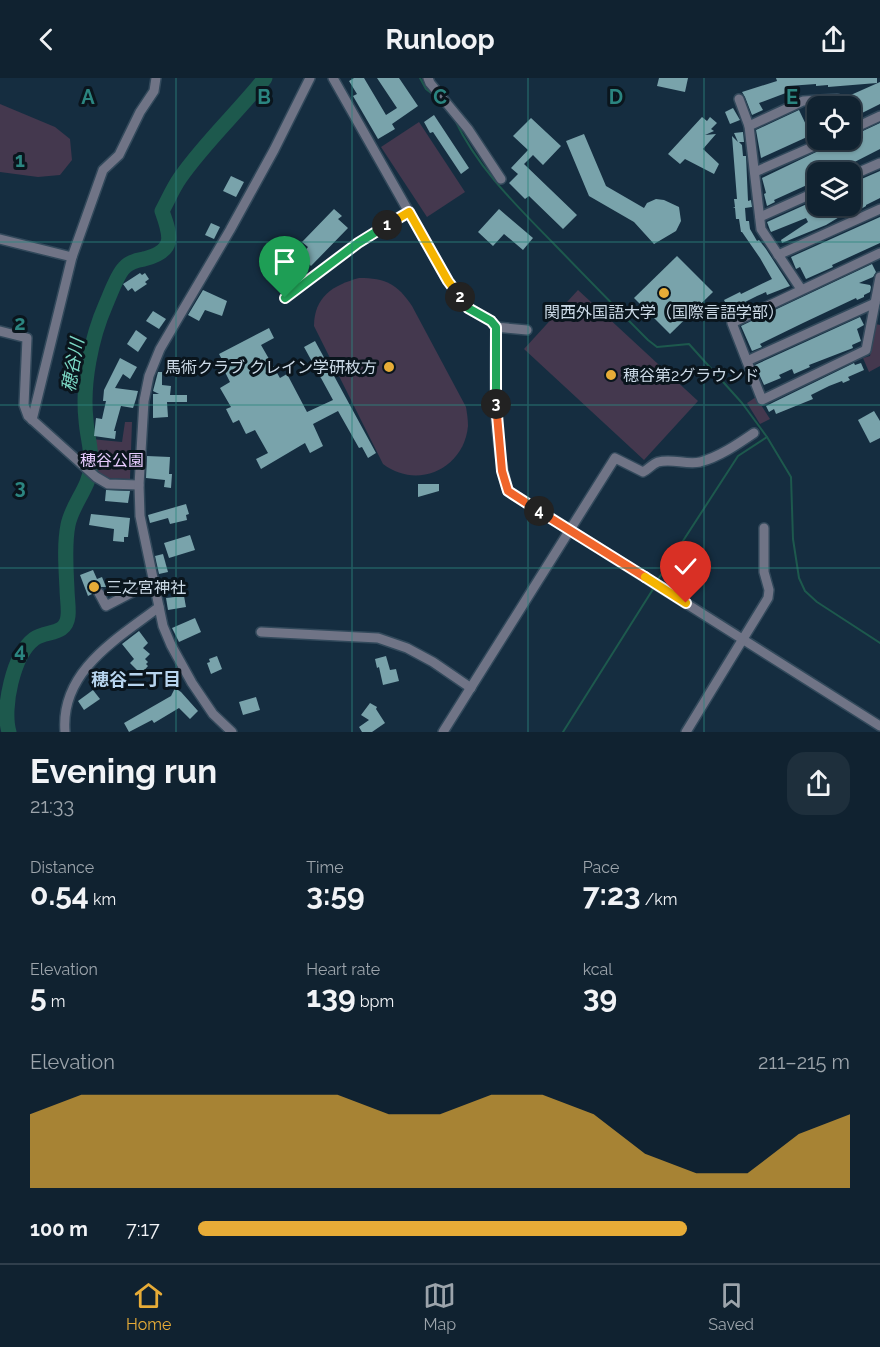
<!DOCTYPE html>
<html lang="en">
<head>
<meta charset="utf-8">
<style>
  :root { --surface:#102230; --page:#1e2f3c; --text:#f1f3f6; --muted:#9ca4ab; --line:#303f4c; --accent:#e7ac37 }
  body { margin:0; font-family:Raleway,"Noto Sans JP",sans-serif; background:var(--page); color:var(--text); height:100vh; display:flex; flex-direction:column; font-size:22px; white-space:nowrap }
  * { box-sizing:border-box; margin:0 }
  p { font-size:20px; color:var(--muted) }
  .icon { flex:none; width:33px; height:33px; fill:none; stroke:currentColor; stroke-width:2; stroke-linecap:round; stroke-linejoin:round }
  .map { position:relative; height:654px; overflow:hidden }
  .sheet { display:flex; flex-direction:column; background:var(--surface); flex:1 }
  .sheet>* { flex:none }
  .tools { position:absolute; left:807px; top:18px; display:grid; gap:12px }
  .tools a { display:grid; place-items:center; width:54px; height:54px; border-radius:12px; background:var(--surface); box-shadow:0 2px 4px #0004,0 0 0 2px var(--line); font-size:30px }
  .pin { position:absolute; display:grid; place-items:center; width:51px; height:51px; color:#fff; margin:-62px -26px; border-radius:50% 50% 50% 0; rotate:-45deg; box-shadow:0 0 6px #0007 }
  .pin .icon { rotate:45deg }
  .km { position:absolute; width:30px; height:30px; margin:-15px; border-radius:50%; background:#222; color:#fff; font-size:16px; line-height:30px; text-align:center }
  .round { display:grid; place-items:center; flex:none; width:63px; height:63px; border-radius:18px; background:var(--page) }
  .overview { display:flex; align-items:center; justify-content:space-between; height:102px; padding:0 30px }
  h1 { font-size:33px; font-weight:700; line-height:45px }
  .figures { display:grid; grid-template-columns:repeat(3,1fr); gap:9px; height:102px; padding:6px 30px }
  .figures div { display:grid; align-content:center }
  .figures b { font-size:30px; font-weight:700 }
  .figures small { font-size:16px; font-weight:400 }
  .figures p { font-size:16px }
  .chart { height:168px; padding:12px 30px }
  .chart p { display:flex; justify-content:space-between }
  .chart svg { width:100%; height:108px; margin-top:6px; fill:var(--accent); opacity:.7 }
  ul { padding:0 30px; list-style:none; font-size:20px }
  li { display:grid; grid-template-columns:96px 72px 1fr; align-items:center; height:45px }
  li i { height:15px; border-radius:8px; background:var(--accent) }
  header { display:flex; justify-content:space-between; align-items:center; height:78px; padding:0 30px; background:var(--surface); font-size:27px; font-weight:700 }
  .tabs { display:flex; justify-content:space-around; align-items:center; height:84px; border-top:2px solid var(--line); background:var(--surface); font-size:16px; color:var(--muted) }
  .tabs a { display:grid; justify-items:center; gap:3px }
  .tabs .current { color:var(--accent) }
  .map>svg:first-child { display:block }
</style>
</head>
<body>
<header><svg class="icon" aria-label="back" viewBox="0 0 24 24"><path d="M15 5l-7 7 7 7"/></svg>Runloop<svg class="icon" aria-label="share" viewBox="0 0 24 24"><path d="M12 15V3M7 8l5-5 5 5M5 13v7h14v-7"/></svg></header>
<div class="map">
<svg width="880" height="654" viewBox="0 0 880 654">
  <rect width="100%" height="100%" fill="#152d40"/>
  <g fill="#44384e">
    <polygon points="0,26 55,49 70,61 72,82 60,97 38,99 0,94"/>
    <polygon points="419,44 465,114 427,139 381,69"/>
    <path d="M 359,200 C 386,200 397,206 412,228 L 466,329 C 467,335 468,342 468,348 C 464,391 417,412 383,386 L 314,248 C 314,219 333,207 359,200 Z"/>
    <polygon points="578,212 698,323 644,382 524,271"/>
    <polygon points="876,246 880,247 880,288 869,294 863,280 870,278"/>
    <polygon points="756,319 770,341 760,346 747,325"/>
    <polygon points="125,344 132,344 130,401 105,400 87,383 91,361 122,364"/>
  </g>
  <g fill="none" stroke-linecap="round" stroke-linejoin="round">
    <g stroke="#1d594d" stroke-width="2">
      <polyline points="420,0 426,11 435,18"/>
      <path d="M 455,42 C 478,91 518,129 555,167 C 586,199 617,231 648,262 L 657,269 L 689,266 L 742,325 L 767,359 L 791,399 L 793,461 L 799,500 L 805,513 L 817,524 L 880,565"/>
      <polyline points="657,503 738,378 767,359"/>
      <polyline points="563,654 655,508"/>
    </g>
    <path stroke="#1d594d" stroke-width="15" d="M 9,654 C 2,630 13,577 34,561 C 46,552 66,558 68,538 C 69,530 67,519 67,511 C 66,490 64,467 68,447 C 72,426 90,409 91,388 C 92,372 87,358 86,342 C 82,306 91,260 106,226 C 110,217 117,197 124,190 C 129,184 137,182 144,181 C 176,173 171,158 162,133 C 168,122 173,110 180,100 C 205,64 238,34 265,0"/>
  </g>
  <g fill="#79a3ab">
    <polygon points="354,0 364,0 386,37 397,30 377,0 399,0 418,28 392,46 395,51 378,61 353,18 357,16 349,3"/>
    <polygon points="659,0 688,0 685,14 657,8"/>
    <polygon points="776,0 877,0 877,5 828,9 828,7 816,8 816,6 788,8 791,13 759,25 763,32 752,37 745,19 742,14 777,3"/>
    <polygon points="880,4 880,26 856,38 851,28 848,28 844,20"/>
    <polygon points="818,29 818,54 761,80 756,52 799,32 809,53 806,30"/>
    <polygon points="733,30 740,42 730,46 725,34"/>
    <polygon points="434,37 469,90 461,96 433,54 430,55 424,44"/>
    <polygon points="702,39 707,43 710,39 717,45 711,51 714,53 705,57 716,56 703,71 719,86 714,96 685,81 680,86 668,76"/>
    <polygon points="531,40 561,68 543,87 533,77 524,86 577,137 563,151 529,118 525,121 509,105 518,96 511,90 528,72 513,58"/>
    <polygon points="880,45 880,71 835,94 818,94 818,102 774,122 775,124 767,128 764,116 766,115 762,100 837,64 850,62 850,59"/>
    <polygon points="743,54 744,64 739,64 742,67 743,78 746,78 748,123 751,122 752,129 745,130 746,143 749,143 750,151 757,163 759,162 766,171 790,208 767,217 766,214 757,218 745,224 747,228 731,236 724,222 740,214 741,216 772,201 760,180 742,154 741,154 739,141 736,141 735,130 733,130 735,129 734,121 737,121 732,58 738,64 734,55"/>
    <polygon points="584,56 606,108 644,130 647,125 656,121 664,122 679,129 681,143 676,153 654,166 634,144 589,118 566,63"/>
    <polygon points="880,93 880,120 866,127 866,128 854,135 847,138 846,135 826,147 782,165 781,162 808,144 806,140 771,154 770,152 767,144 818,121 818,128 829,128 831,132 840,128 850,128 850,122 853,121 850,106"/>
    <polygon points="231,98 244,104 236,119 223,113"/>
    <polygon points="334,131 342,138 338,141 348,150 311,188 300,178 308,169 302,164"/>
    <polygon points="499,131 533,160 523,172 504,156 493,168 478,154"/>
    <polygon points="880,139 880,165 832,187 833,189 806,201 800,189 796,191 791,179"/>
    <polygon points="211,145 220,149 214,161 205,157"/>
    <polygon points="677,178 713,214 670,256 634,220"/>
    <polygon points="872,186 876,194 873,199 859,205 870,207 871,209 870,214 864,217 864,219 857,222 856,220 803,245 760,266 762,269 752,273 741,248"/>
    <polygon points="140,195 142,197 145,195 149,201 145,204 147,206 135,214 132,210 128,213 123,206"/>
    <polygon points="203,212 227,223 222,238 205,232 199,243 188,237"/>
    <polygon points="153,233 166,241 159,251 146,243"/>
    <polygon points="860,239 864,247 857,251 861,263 852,267 853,270 809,287 810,289 794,296 792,291 779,297 781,300 764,307 755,287"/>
    <polygon points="269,250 274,260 261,267 280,300 287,296 307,334 333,322 304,269 315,263 376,375 368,380 362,369 359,370 338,333 313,346 323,368 310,375 305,365 261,391 256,381 268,375 255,352 246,356 239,342 233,345 226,331 231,329 220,310 230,304 224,292 227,291 219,276"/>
    <polygon points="136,252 147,260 138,274 127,266"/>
    <polygon points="120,280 137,289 130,301 123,296 115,310 138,313 136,321 133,330 121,328 114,353 116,353 115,361 94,358 96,340 102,341 106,323 103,323 104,312"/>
    <polygon points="854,285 855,287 861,285 864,292 848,299 850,302 843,305 842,303 829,308 811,317 813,321 776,336 774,331 769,334 766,328"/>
    <polygon points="158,294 162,294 162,307 171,308 170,317 187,317 187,324 167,324 168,339 153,340 153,316 159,316 153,313"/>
    <polygon points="874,333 880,343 880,360 870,365 858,342"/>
    <polygon points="147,378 170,379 169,396 172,396 171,410 164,409 165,402 146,400"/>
    <polygon points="418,406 439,406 439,413 418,419"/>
    <polygon points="106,412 130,413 128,425 105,423"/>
    <polygon points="186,426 189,436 186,437 187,442 170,446 168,440 150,445 148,437"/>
    <polygon points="91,436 130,440 128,459 124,459 124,464 113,463 114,451 89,447"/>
    <polygon points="190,457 195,472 169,480 164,465"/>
    <polygon points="163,476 168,494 159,496 155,478"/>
    <polygon points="93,492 97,501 102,499 106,509 96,509 92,516 88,518 80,497"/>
    <polygon points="184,518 186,529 168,532 166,520"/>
    <polygon points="195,540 201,554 179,564 172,550"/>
    <polygon points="139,553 148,565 143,570 150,576 145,581 148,584 146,586 148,588 141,596 130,585 134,581 122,566"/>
    <polygon points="217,578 222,591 211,596 207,585 210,584 209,581"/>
    <polygon points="386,578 390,592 396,591 399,603 383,607 379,589 377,590 375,581"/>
    <polygon points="175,610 181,614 198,633 190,641 179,630 154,645 152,642 129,654 124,645 171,618"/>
    <polygon points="93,612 100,621 84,632 78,623"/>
    <polygon points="256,619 260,632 243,637 239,624"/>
    <polygon points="370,625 377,629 376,631 385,645 372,654 362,654 359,649 369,642 361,637"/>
  </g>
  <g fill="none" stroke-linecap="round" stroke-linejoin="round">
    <defs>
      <g id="minor">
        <polyline points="333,0 448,203 468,230 491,243 496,249 527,252"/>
        <polyline points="428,0 430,5 468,51 501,101"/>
        <polyline points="739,21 749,48"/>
        <polyline points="850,52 880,38"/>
        <polyline points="755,94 828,62"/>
        <polyline points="850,98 880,85"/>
        <polyline points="760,139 818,113"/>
        <polyline points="0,161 72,179"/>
        <polyline points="880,175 732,245 762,322 866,272 880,199"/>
        <polyline points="778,177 880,131"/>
        <polyline points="801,211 761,151 749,48 803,23 837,21 841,28"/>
        <polyline points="285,220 358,165 409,133"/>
        <path d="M 496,249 C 494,303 493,360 508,413 L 880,648"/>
        <polyline points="0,253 27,260 24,327 28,338 96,399 108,406 139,407"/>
        <polyline points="747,283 875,225"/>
        <polyline points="32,342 72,179 103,92 119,77 140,34 154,13 156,0"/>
        <polyline points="99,515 106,528 154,503"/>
        <polyline points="261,554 378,560 407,570 433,584 471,610"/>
        <path d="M 65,654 C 60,593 117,561 159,529"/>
        <polyline points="232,654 213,636 192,605 171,567 163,548 140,438 139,407 144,323 149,298 160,271 230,152 274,72 310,0"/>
        <path d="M 443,654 L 615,380 L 643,394 C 649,391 652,386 658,384 C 672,380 686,387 700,384 C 719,379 738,366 754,355"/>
        <polyline points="686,654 768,520 769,512 764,494 764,450"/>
      </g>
    </defs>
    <use href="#minor" stroke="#32495b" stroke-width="12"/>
    <use href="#minor" stroke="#707486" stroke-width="9"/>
  </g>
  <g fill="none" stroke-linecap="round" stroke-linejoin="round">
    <defs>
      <polyline id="split-1" points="285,220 358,165 387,147"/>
      <polyline id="split-2" points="387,147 409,134 448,203 460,219"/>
      <polyline id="split-3" points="460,219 468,230 491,243 496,249 496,326"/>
      <polyline id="split-4" points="496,326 502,393 508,413 539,433"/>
      <polyline id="split-5" points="539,433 645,499"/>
      <polyline id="split-6" points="645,499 686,525"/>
    </defs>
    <use href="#split-1" stroke="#fff" stroke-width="12"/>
    <use href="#split-2" stroke="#fff" stroke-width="12"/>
    <use href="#split-3" stroke="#fff" stroke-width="12"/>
    <use href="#split-4" stroke="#fff" stroke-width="12"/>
    <use href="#split-5" stroke="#fff" stroke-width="12"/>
    <use href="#split-6" stroke="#fff" stroke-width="12"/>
    <use href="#split-1" stroke="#22a559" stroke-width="8"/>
    <use href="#split-2" stroke="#f5b400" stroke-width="8"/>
    <use href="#split-3" stroke="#22a559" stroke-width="8"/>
    <use href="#split-4" stroke="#f0652b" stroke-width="8"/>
    <use href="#split-5" stroke="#f0652b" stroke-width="8"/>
    <use href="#split-6" stroke="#f5b400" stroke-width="8"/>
  </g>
  <path fill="none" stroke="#2b8580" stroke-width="1.5" stroke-opacity="0.55" d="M 176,0 L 176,654M 352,0 L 352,654M 528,0 L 528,654M 704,0 L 704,654M 0,164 L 880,164M 0,327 L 880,327M 0,490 L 880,490"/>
  <g fill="#e7ac37" stroke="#0a151d" stroke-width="2">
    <circle cx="664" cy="215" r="6"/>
    <circle cx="389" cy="289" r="6"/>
    <circle cx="611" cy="297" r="6"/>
    <circle cx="94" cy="509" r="6"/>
  </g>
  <g text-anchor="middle" stroke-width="6" stroke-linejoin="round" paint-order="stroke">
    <g font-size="16" fill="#ccdae7" stroke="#0a151d" text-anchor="start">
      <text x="664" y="240" text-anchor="middle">関西外国語大学（国際言語学部）</text>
      <text x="377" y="295" text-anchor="end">馬術クラブ クレイン学研枚方</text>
      <text x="623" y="303">穂谷第2グラウンド</text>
      <text x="106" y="515">三之宮神社</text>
    </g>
    <g font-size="16" fill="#e8ccff" stroke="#0a151d">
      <text x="112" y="388">穂谷公園</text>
    </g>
    <g font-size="18" font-style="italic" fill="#7cd9c5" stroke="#0a151d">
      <text transform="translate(73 287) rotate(-80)" y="6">穂谷川</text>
    </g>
    <g font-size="18" font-weight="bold" fill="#b8d5ee" stroke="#0a151d">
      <text x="136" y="608">穂谷二丁目</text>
    </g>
  </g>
  <g font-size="20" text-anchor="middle" font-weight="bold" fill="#2b8580" stroke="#0a151d" stroke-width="6" stroke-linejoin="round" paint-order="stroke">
    <text x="88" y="26">A</text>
    <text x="264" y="26">B</text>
    <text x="440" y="26">C</text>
    <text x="616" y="26">D</text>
    <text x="792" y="26">E</text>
    <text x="20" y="89">1</text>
    <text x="20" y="252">2</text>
    <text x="20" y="416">3</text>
    <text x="20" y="579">4</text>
  </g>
</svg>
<div class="tools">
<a><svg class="icon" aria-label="locate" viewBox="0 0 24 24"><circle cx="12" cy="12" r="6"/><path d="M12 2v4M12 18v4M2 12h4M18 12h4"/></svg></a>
<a><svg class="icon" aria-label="layers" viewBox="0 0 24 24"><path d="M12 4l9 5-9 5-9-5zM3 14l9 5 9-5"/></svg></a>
</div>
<div class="pin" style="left:285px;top:220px;background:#1e9e55"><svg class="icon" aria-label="arrive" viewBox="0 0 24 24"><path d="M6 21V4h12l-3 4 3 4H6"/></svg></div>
<div class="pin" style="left:686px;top:525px;background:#d93025"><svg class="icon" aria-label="check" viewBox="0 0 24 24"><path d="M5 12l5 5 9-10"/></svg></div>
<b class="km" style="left:387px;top:147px">1</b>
<b class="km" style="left:460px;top:219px">2</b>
<b class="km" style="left:496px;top:326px">3</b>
<b class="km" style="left:539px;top:433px">4</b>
</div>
<section class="sheet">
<div class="overview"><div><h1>Evening run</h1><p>21:33</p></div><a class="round"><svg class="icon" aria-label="share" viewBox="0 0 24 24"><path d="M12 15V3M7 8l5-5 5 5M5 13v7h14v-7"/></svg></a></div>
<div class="figures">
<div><p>Distance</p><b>0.54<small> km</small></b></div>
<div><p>Time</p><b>3:59</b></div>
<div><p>Pace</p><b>7:23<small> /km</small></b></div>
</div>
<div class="figures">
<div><p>Elevation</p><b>5<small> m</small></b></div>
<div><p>Heart rate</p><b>139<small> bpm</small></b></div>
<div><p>kcal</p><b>39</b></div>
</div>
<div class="chart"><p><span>Elevation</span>211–215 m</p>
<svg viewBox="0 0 160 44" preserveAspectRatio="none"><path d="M0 44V14L10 6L20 6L30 6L40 6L50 6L60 6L70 14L80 14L90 6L100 6L110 14L120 30L130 38L140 38L150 22L160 14V44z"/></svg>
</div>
<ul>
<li><b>100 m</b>7:17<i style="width:75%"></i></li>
</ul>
</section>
<nav class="tabs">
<a class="current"><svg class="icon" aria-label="home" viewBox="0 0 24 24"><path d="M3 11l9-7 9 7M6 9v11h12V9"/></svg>Home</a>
<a><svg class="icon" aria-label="map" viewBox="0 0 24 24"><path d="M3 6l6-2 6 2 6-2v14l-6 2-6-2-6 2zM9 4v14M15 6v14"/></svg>Map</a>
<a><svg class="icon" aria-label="saved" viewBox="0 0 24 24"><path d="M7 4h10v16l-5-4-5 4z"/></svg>Saved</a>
</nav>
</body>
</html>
